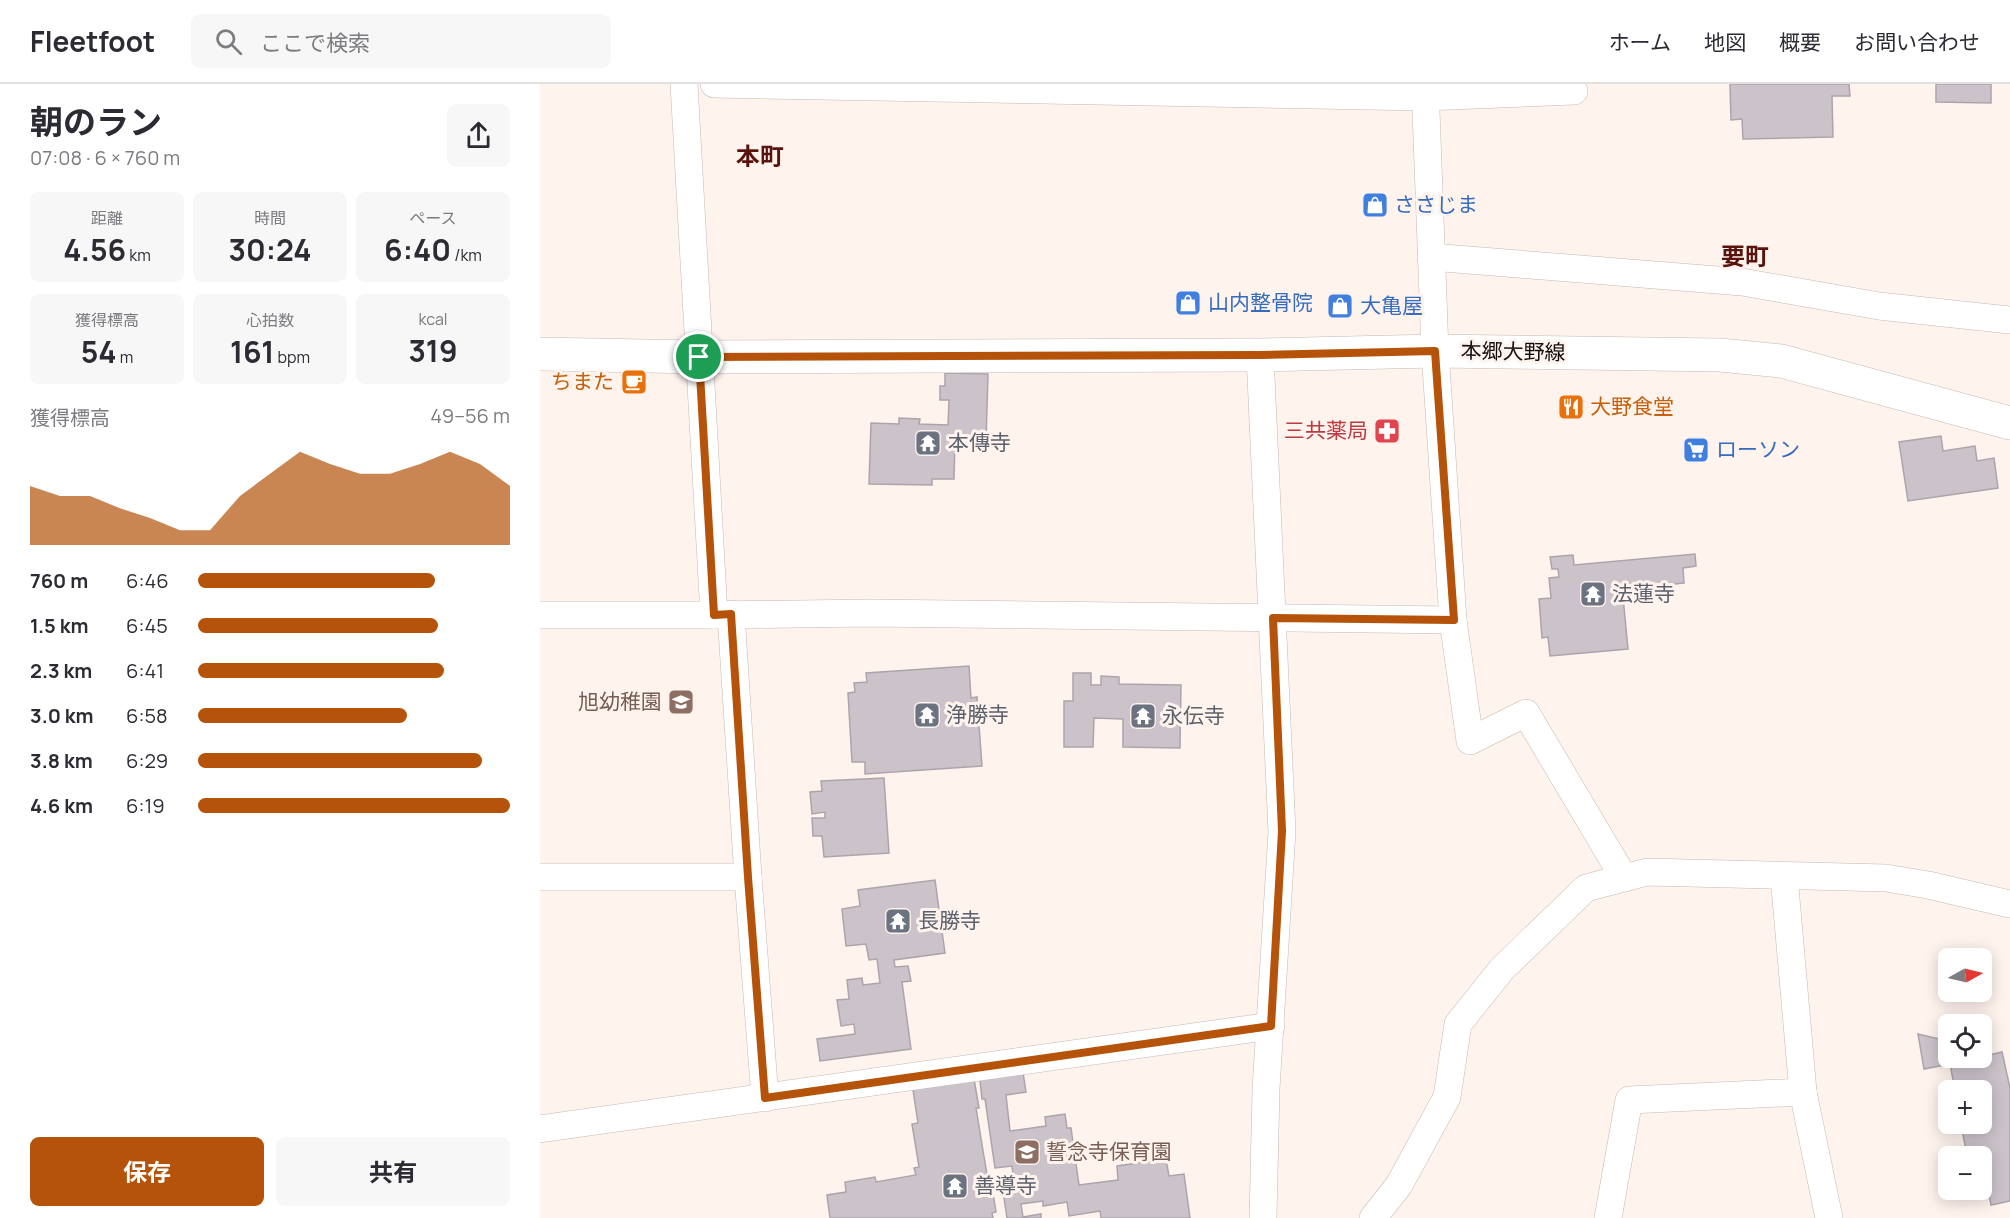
<!DOCTYPE html>
<html lang="ja">
<head>
<meta charset="utf-8">
<style>
  :root { --surface:#fff; --page:#f7f7f7; --text:#2b2b33; --muted:#7c7c81; --line:#e1e1e2; --accent:#b45309 }
  body { margin:0; font-family:Manrope,"Noto Sans JP",sans-serif; background:var(--page); color:var(--text); height:100vh; display:flex; flex-direction:column; font-size:22px; white-space:nowrap }
  * { box-sizing:border-box; margin:0 }
  p { font-size:20px; color:var(--muted) }
  .icon { flex:none; width:33px; height:33px; fill:none; stroke:currentColor; stroke-width:2; stroke-linecap:round; stroke-linejoin:round }
  .map { position:relative; flex:1; overflow:hidden }
  .details { display:flex; flex-direction:column; background:var(--surface); width:540px }
  .details>* { flex:none }
  .needle { width:39px; rotate:82deg }
  .tools { position:absolute; left:1398px; top:864px; display:grid; gap:12px }
  .tools a { display:grid; place-items:center; width:54px; height:54px; border-radius:9px; background:var(--surface); box-shadow:0 3px 15px #0003; font-size:30px }
  .pin { position:absolute; display:grid; place-items:center; width:51px; height:51px; color:#fff; margin:-26px; border:3px solid #fff; border-radius:50%; box-shadow:0 2px 6px #0007 }
  .round { display:grid; place-items:center; flex:none; width:63px; height:63px; border-radius:9px; background:var(--page) }
  .summary { display:flex; align-items:center; justify-content:space-between; height:102px; padding:0 30px }
  h1 { font-size:33px; font-weight:700; line-height:45px }
  .stats { display:grid; grid-template-columns:repeat(3,1fr); gap:9px; height:102px; padding:6px 30px }
  .stats div { display:grid; align-content:center; border-radius:9px; background:var(--page); text-align:center }
  .stats b { font-size:30px; font-weight:700 }
  .stats small { font-size:16px; font-weight:400 }
  .stats p { font-size:16px }
  .chart { height:168px; padding:12px 30px }
  .chart p { display:flex; justify-content:space-between }
  .chart svg { width:100%; height:108px; margin-top:6px; fill:var(--accent); opacity:.7 }
  .action { display:flex; gap:12px; margin-top:auto; padding:12px 30px }
  .action a { flex:1; height:69px; border-radius:9px; background:var(--accent); color:#fff; font-size:24px; font-weight:700; line-height:69px; text-align:center }
  .action a+a { background:var(--page); color:var(--text) }
  ul { padding:0 30px; list-style:none; font-size:20px }
  li { display:grid; grid-template-columns:96px 72px 1fr; align-items:center; height:45px }
  li i { height:15px; border-radius:8px; background:var(--accent) }
  header { display:flex; align-items:center; gap:36px; box-sizing:border-box; height:84px; padding:0 30px; background:var(--surface); border-bottom:2px solid var(--line) }
  header strong { font-size:28px }
  nav { display:flex; gap:33px; margin-inline-start:auto; font-size:21px }
  .search { width:420px; height:54px; background:var(--page); display:flex; align-items:center; gap:15px; box-sizing:border-box; padding:0 21px; border-radius:9px; color:var(--muted); font-size:22px }
  main { display:flex; flex:1; min-height:0 }
  .map>svg:first-child { display:block }
</style>
</head>
<body>
<header>
<strong>Fleetfoot</strong>
<div class="search"><svg class="icon" aria-label="search" viewBox="0 0 24 24"><circle cx="10" cy="10" r="6"/><path d="M15 15l6 6"/></svg>ここで検索</div>
<nav><a>ホーム</a><a>地図</a><a>概要</a><a>お問い合わせ</a></nav>
</header>
<main>
<section class="details">
<div class="summary"><div><h1>朝のラン</h1><p>07:08 · 6 × 760 m</p></div><a class="round"><svg class="icon" aria-label="share" viewBox="0 0 24 24"><path d="M12 15V3M7 8l5-5 5 5M5 13v7h14v-7"/></svg></a></div>
<div class="stats">
<div><p>距離</p><b>4.56<small> km</small></b></div>
<div><p>時間</p><b>30:24</b></div>
<div><p>ペース</p><b>6:40<small> /km</small></b></div>
</div>
<div class="stats">
<div><p>獲得標高</p><b>54<small> m</small></b></div>
<div><p>心拍数</p><b>161<small> bpm</small></b></div>
<div><p>kcal</p><b>319</b></div>
</div>
<div class="chart"><p><span>獲得標高</span>49–56 m</p>
<svg viewBox="0 0 160 44" preserveAspectRatio="none"><path d="M0 44V20L10 24L20 24L30 29L40 33L50 38L60 38L70 24L80 15L90 6L100 11L110 15L120 15L130 11L140 6L150 11L160 20V44z"/></svg>
</div>
<ul>
<li><b>760 m</b>6:46<i style="width:76%"></i></li>
<li><b>1.5 km</b>6:45<i style="width:77%"></i></li>
<li><b>2.3 km</b>6:41<i style="width:79%"></i></li>
<li><b>3.0 km</b>6:58<i style="width:67%"></i></li>
<li><b>3.8 km</b>6:29<i style="width:91%"></i></li>
<li><b>4.6 km</b>6:19<i style="width:100%"></i></li>
</ul>
<div class="action"><a>保存</a><a>共有</a></div>
</section>
<div class="map">
<svg width="1470" height="1134" viewBox="0 0 1470 1134">
  <rect width="100%" height="100%" fill="#fff3ee"/>
  <g fill="#ccc3ca" stroke="#ada4ab" stroke-width="1.5">
    <polygon points="1190,0 1309,0 1310,12 1292,12 1293,53 1203,55 1202,35 1191,36"/>
    <polygon points="1396,0 1451,0 1451,19 1396,18"/>
    <polygon points="405,289 448,290 446,358 415,357 414,395 392,395 392,401 329,400 331,339 359,340 359,334 380,335 379,340 408,341 409,316 400,316 400,302 405,302"/>
    <polygon points="1401,352 1403,367 1435,362 1437,377 1454,374 1458,404 1368,417 1359,358"/>
    <polygon points="1155,470 1156,482 1143,484 1144,499 1103,503 1104,512 1083,513 1088,565 1010,572 1008,553 1002,554 999,515 1011,514 1009,494 1019,493 1018,485 1012,485 1010,473 1033,471 1034,481"/>
    <polygon points="429,582 431,614 437,613 442,682 325,690 325,678 312,678 308,609 315,608 314,599 327,598 326,589"/>
    <polygon points="533,589 551,589 551,601 561,601 561,592 579,593 579,600 641,601 640,664 583,663 583,635 554,634 553,663 524,663 524,617 533,617"/>
    <polygon points="344,694 349,769 284,773 282,752 273,752 272,734 285,734 285,728 272,730 270,708 282,707 281,697"/>
    <polygon points="395,796 405,869 354,876 355,883 368,882 371,897 362,898 371,965 280,977 277,955 315,950 314,940 301,942 297,916 309,915 307,896 322,894 323,901 340,899 337,875 329,876 326,860 306,862 302,825 320,822 318,806"/>
    <polygon points="1378,950 1408,957 1408,974 1442,974 1442,965 1448,966 1449,971 1462,968 1470,1004 1470,1117 1451,1121 1441,1070 1427,1072 1421,1040 1442,1040 1442,1006 1415,1006 1410,980 1384,985"/>
    <polygon points="482,982 486,1008 466,1011 470,1047 506,1042 505,1033 525,1030 527,1044 531,1044 539,1101 578,1096 577,1082 626,1075 629,1092 644,1090 650,1134 561,1134 560,1127 529,1132 527,1118 503,1122 503,1117 481,1120 483,1133 501,1130 501,1134 467,1134 463,1107 475,1105 472,1082 455,1084 445,1015 442,1015 439,988"/>
    <polygon points="433,989 439,1024 436,1024 449,1103 452,1103 456,1128 452,1129 453,1134 290,1134 287,1111 306,1108 305,1098 335,1093 336,1098 376,1091 374,1084 379,1083 372,1040 378,1039 373,1006"/>
  </g>
  <g fill="none" stroke-linecap="round" stroke-linejoin="round">
    <defs>
      <g id="minor">
        <polyline points="144,0 174,531"/>
        <polyline points="174,0 885,13 1034,7"/>
        <polyline points="885,0 895,267 913,536 930,657 986,629 1084,794"/>
        <polyline points="891,173 1202,198 1339,222 1470,236"/>
        <polyline points="720,271 742,747 726,1005 723,1134"/>
        <polyline points="191,530 208,793 225,1014"/>
        <polyline points="0,531 174,531 329,529 913,536"/>
        <polyline points="1244,792 1263,1008 1289,1134"/>
        <polyline points="0,793 208,793"/>
        <polyline points="0,1045 731,942"/>
        <polyline points="833,1134 859,1101 907,1013 918,940 962,885 1046,804 1107,788 1346,794 1388,801 1470,820"/>
        <polyline points="1068,1134 1089,1016 1263,1008"/>
      </g>
      <polyline id="major" points="0,270 159,273 720,271 895,267 1180,271 1241,277 1470,339"/>
    </defs>
    <use href="#minor" stroke="#c4b9b4" stroke-width="28"/>
    <use href="#major" stroke="#c4b9b4" stroke-width="34"/>
    <use href="#minor" stroke="#fff" stroke-width="27"/>
    <use href="#major" stroke="#fff" stroke-width="33"/>
  </g>
  <g fill="none" stroke-linecap="round" stroke-linejoin="round">
    <defs>
      <polygon id="route" points="895,267 914,536 733,534 742,747 731,942 225,1014 208,793 191,530 174,531 159,273 720,271"/>
    </defs>
    <use href="#route" stroke="#fff" stroke-width="12"/>
    <use href="#route" stroke="#b45309" stroke-width="8"/>
  </g>
  <defs>
    <symbol id="shop-square" viewBox="-11 -11 22 22"><rect x="-9" y="-9" width="18" height="18" rx="4" fill="#3f7fe0" stroke="#fff3ee"/><path d="M-5-2.5h2.3a2.7 3.5 0 0 1 5.4 0H5L5.5 6h-11ZM-1.5-2.5h3a1.5 2.3 0 0 0-3 0Z" fill="#fff"/></symbol>
    <symbol id="cafe-square" viewBox="-11 -11 22 22"><rect x="-9" y="-9" width="18" height="18" rx="4" fill="#e8710a" stroke="#fff3ee"/><path d="M-5.5-4.5H6V0H3Q3 3.5 0 3.5H-2.5Q-5.5 3.5-5.5 0ZM3-3.2v2h1.7v-2ZM-6 4.5H4V6H-6Z" fill="#fff"/></symbol>
    <symbol id="restaurant-square" viewBox="-11 -11 22 22"><rect x="-9" y="-9" width="18" height="18" rx="4" fill="#e8710a" stroke="#fff3ee"/><path d="M-5-6h1v4h1v-4h1v4h1v-4h1v5L-1.5 .5V6h-2V.5L-5-1ZM5-6V6H3V1.5H1.5Q1.5-4 5-6Z" fill="#fff"/></symbol>
    <symbol id="pharmacy-square" viewBox="-11 -11 22 22"><rect x="-9" y="-9" width="18" height="18" rx="4" fill="#e0444e" stroke="#fff3ee"/><path d="M-2-6h4v4h4v4h-4v4h-4v-4h-4v-4h4Z" fill="#fff"/></symbol>
    <symbol id="temple-square" viewBox="-11 -11 22 22"><rect x="-9" y="-9" width="18" height="18" rx="4" fill="#6b7280" stroke="#fff3ee"/><path d="M0-6L5-2H3V0L6.5 2.5H4V6H1.5V3h-3V6H-4V2.5H-6.5L-3 0V-2H-5Z" fill="#fff"/></symbol>
    <symbol id="supermarket-square" viewBox="-11 -11 22 22"><rect x="-9" y="-9" width="18" height="18" rx="4" fill="#3f7fe0" stroke="#fff3ee"/><path d="M-6-5.5h2.5l.6 2H6L4.5 2H-2.5L-4.4-4H-6ZM-1.5 3.2a1.3 1.3 0 1 0 .1 0ZM3 3.2a1.3 1.3 0 1 0 .1 0Z" fill="#fff"/></symbol>
    <symbol id="school-square" viewBox="-11 -11 22 22"><rect x="-9" y="-9" width="18" height="18" rx="4" fill="#8d6e63" stroke="#fff3ee"/><path d="M0-5L7-2L0 1L-7-2ZM-4 1L0 2.5L4 1V4Q0 6-4 4Z" fill="#fff"/></symbol>
  </defs>
  <g fill-rule="evenodd">
    <use href="#shop-square" x="820" y="106" width="30" height="30"/>
    <use href="#shop-square" x="633" y="204" width="30" height="30"/>
    <use href="#shop-square" x="785" y="207" width="30" height="30"/>
    <use href="#cafe-square" x="79" y="283" width="30" height="30"/>
    <use href="#restaurant-square" x="1016" y="308" width="30" height="30"/>
    <use href="#pharmacy-square" x="832" y="332" width="30" height="30"/>
    <use href="#temple-square" x="373" y="344" width="30" height="30"/>
    <use href="#supermarket-square" x="1141" y="351" width="30" height="30"/>
    <use href="#temple-square" x="1038" y="495" width="30" height="30"/>
    <use href="#school-square" x="126" y="603" width="30" height="30"/>
    <use href="#temple-square" x="372" y="616" width="30" height="30"/>
    <use href="#temple-square" x="588" y="617" width="30" height="30"/>
    <use href="#temple-square" x="343" y="822" width="30" height="30"/>
    <use href="#school-square" x="472" y="1053" width="30" height="30"/>
    <use href="#temple-square" x="400" y="1087" width="30" height="30"/>
  </g>
  <g text-anchor="middle" stroke-width="6" stroke-linejoin="round" paint-order="stroke">
    <g font-size="21" fill="#366cbe" stroke="#fff3ee" text-anchor="start">
      <text x="854" y="128">ささじま</text>
      <text x="668" y="226">山内整骨院</text>
      <text x="820" y="229">大亀屋</text>
      <text x="1176" y="373">ローソン</text>
    </g>
    <g font-size="21" fill="#120e0d" stroke="#fff3ee">
      <text transform="translate(973 268) rotate(1)" y="7">本郷大野線</text>
    </g>
    <g font-size="21" fill="#c56008" stroke="#fff3ee" text-anchor="end">
      <text x="74" y="305">ちまた</text>
      <text x="1050" y="330" text-anchor="start">大野食堂</text>
    </g>
    <g font-size="21" fill="#be3a42" stroke="#fff3ee" text-anchor="end">
      <text x="828" y="354">三共薬局</text>
    </g>
    <g font-size="21" fill="#5b616d" stroke="#fff3ee" text-anchor="start">
      <text x="408" y="366">本傳寺</text>
      <text x="1072" y="517">法蓮寺</text>
      <text x="406" y="638">浄勝寺</text>
      <text x="622" y="639">永伝寺</text>
      <text x="378" y="844">長勝寺</text>
      <text x="434" y="1109">善導寺</text>
    </g>
    <g font-size="21" fill="#785e54" stroke="#fff3ee" text-anchor="end">
      <text x="122" y="625">旭幼稚園</text>
      <text x="506" y="1075" text-anchor="start">誓念寺保育園</text>
    </g>
    <g font-size="24" font-weight="bold" fill="#58140c" stroke="#fff3ee">
      <text x="220" y="81">本町</text>
      <text x="1205" y="181">要町</text>
    </g>
  </g>
</svg>
<div class="tools">
<a><svg class="needle" viewBox="-14 -14 28 28"><path d="M0-13l5 13h-10z" fill="#e53935"/><path d="M0 13l5-13h-10z" fill="#7c7c81"/></svg></a>
<a><svg class="icon" aria-label="locate" viewBox="0 0 24 24"><circle cx="12" cy="12" r="6"/><path d="M12 2v4M12 18v4M2 12h4M18 12h4"/></svg></a>
<a>+</a>
<a>−</a>
</div>
<div class="pin" style="left:159px;top:273px;background:#1e9e55"><svg class="icon" aria-label="arrive" viewBox="0 0 24 24"><path d="M6 21V4h12l-3 4 3 4H6"/></svg></div>
</div>
</main>
</body>
</html>
